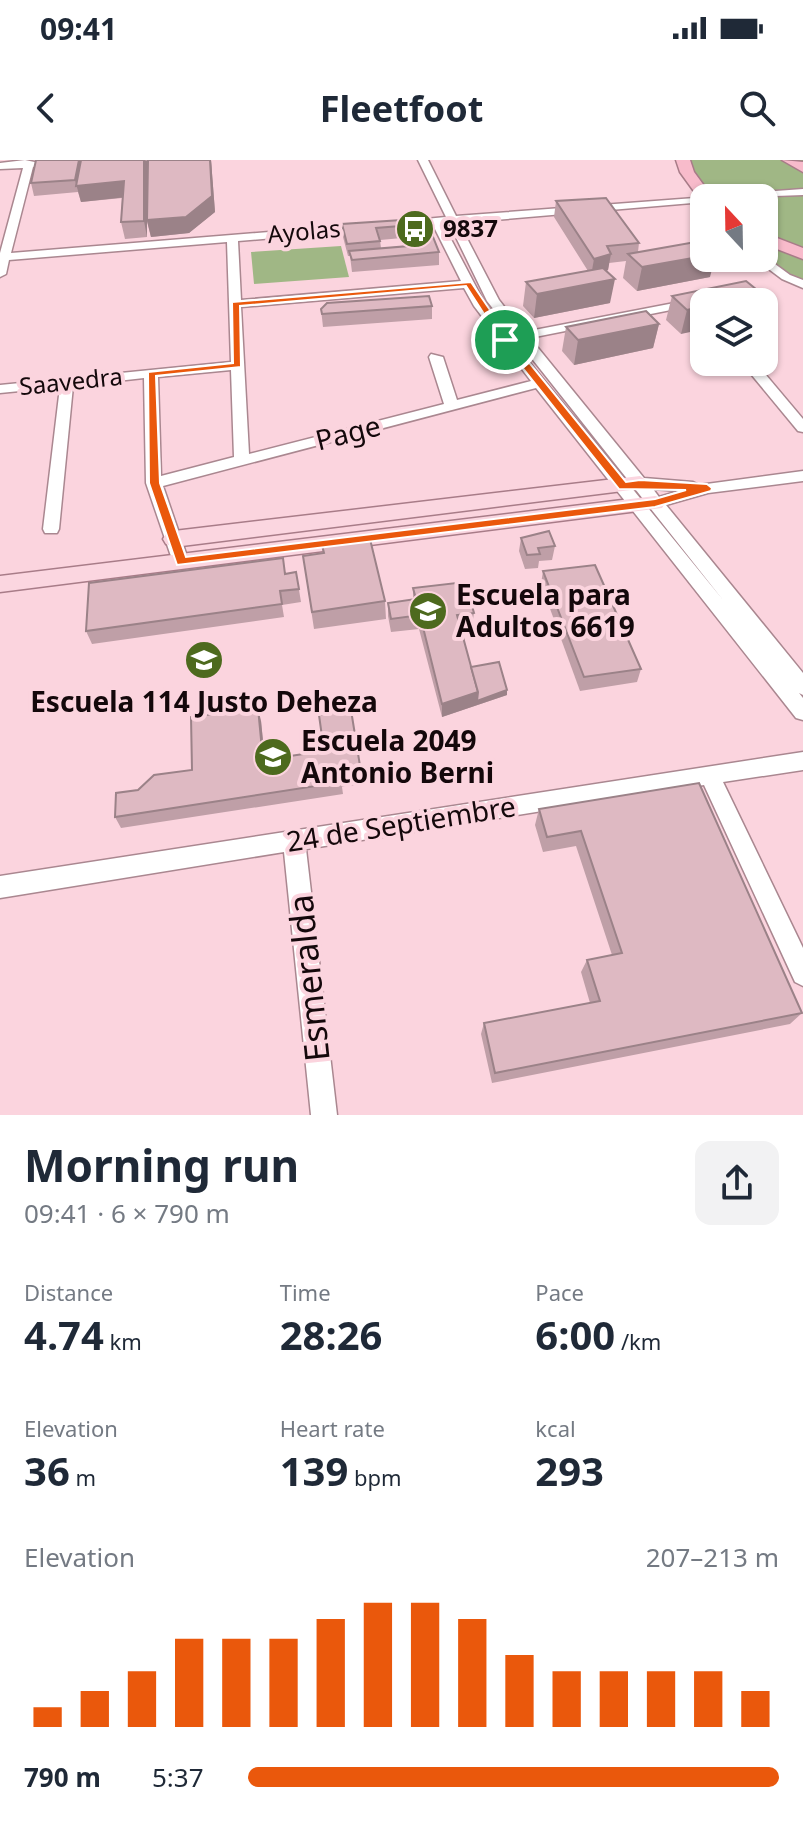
<!DOCTYPE html>
<html lang="en">
<head>
<meta charset="utf-8">
<style>
  :root { --surface:#fff; --page:#f2f2f3; --text:#1f2937; --muted:#747a83; --accent:#ea580c }
  body { margin:0; font-family:"Noto Sans",sans-serif; background:var(--page); color:var(--text); height:100vh; display:flex; flex-direction:column; font-size:30px; white-space:nowrap }
  * { box-sizing:border-box; margin:0 }
  p { font-size:26px; color:var(--muted) }
  .icon { flex:none; width:44px; height:44px; fill:none; stroke:currentColor; stroke-width:2; stroke-linecap:round; stroke-linejoin:round }
  .map { position:relative; height:955px; overflow:hidden }
  .drawer { display:flex; flex-direction:column; background:var(--surface); flex:1 }
  .drawer>* { flex:none }
  .needle { width:52px; rotate:338deg }
  .controls { position:absolute; left:690px; top:24px; display:grid; gap:16px }
  .controls a { display:grid; place-items:center; width:88px; height:88px; border-radius:16px; background:var(--surface); box-shadow:0 2px 6px #0004; font-size:40px }
  .pin { position:absolute; display:grid; place-items:center; width:68px; height:68px; color:#fff; margin:-34px; border:4px solid #fff; border-radius:50%; box-shadow:0 2px 8px #0007 }
  .round { display:grid; place-items:center; flex:none; width:84px; height:84px; border-radius:16px; background:var(--page) }
  .summary { display:flex; align-items:center; justify-content:space-between; height:136px; padding:0 24px }
  h1 { font-size:44px; font-weight:700; line-height:60px }
  .metrics { display:grid; grid-template-columns:repeat(3,1fr); gap:12px; height:136px; padding:8px 24px }
  .metrics div { display:grid; align-content:center }
  .metrics b { font-size:40px; font-weight:700 }
  .metrics small { font-size:22px; font-weight:400 }
  .metrics p { font-size:22px }
  .chart { height:224px; padding:16px 24px }
  .chart p { display:flex; justify-content:space-between }
  .chart svg { width:100%; height:144px; margin-top:8px; stroke:var(--accent); stroke-width:6 }
  ul { padding:0 24px; list-style:none; font-size:26px }
  li { display:grid; grid-template-columns:128px 96px 1fr; align-items:center; height:60px }
  li i { height:20px; border-radius:10px; background:var(--accent) }
  .status { display:flex; justify-content:space-between; align-items:center; height:56px; padding:0 40px; background:var(--surface); direction:ltr }
  .status svg { height:22px; fill:currentColor }
  header { display:flex; justify-content:space-between; align-items:center; height:104px; padding:0 24px; background:var(--surface); font-size:36px; font-weight:700 }
  .map>svg:first-child { display:block }
</style>
</head>
<body>
<div class="status"><b>09:41</b><svg viewBox="0 0 49 12"><path d="M0 12V9h3v3zM5 12V6h3v6zM10 12V3h3v9zM15 12V0h3v12zM26 1h20v11H26zM47 4h2v5h-2z"/></svg></div>
<header><svg class="icon" aria-label="back" viewBox="0 0 24 24"><path d="M15 5l-7 7 7 7"/></svg>Fleetfoot<svg class="icon" aria-label="search" viewBox="0 0 24 24"><circle cx="10" cy="10" r="6"/><path d="M15 15l6 6"/></svg></header>
<div class="map">
<svg width="803" height="955" viewBox="0 0 803 955">
  <rect width="100%" height="100%" fill="#fbd4de"/>
  <g fill="#a0b785">
    <polygon points="683,0 803,0 803,124 764,98 764,38 706,38"/>
    <polygon points="341,86 349,117 254,124 251,92"/>
  </g>
  <g fill="none" stroke-linecap="round" stroke-linejoin="round">
    <defs>
      <g id="minor">
        <path d="M 25,0 L 44,4 L 33,7 L 11,93 L 366,64 L 371,67 L 366,70 L 238,81 L 241,140 L 461,121 L 433,65 L 404,67 L 399,64 L 404,61 L 446,57 L 418,0 L 428,0 L 456,56 L 708,37 L 704,38 L 704,42 L 459,63 L 499,140 L 524,172 L 695,139 L 697,142 L 691,146 L 530,178 L 644,318 L 693,322 L 699,325 L 803,311 L 803,321 L 708,333 L 666,345 L 803,513 L 803,535 L 799,533 L 803,538 L 803,560 L 796,558 L 536,228 L 163,326 L 189,402 L 181,408 L 173,402 L 146,323 L 144,218 L 73,226 L 59,369 L 57,373 L 45,373 L 43,369 L 60,227 L 0,233 L 0,225 L 231,202 L 227,82 L 9,100 L 6,114 L 0,117 L 0,93 L 23,8 L 0,9 L 0,3 ZM 449,63 L 487,141 L 513,174 L 508,175 L 484,142 L 443,64 ZM 464,128 L 474,146 L 531,221 L 457,240 L 443,197 L 431,194 L 429,197 L 444,244 L 249,294 L 241,147 ZM 518,181 L 723,440 L 513,182 ZM 231,210 L 234,297 L 161,316 L 158,217 ZM 653,329 L 679,331 L 659,337 Z"/>
        <polygon points="803,29 803,35 715,38 720,35"/>
        <polygon points="764,96 790,115 803,120 803,128 782,119 754,98 764,98"/>
        <polygon points="741,202 755,202 803,259 803,272 798,271"/>
        <polygon points="803,592 803,610 723,622 803,788 803,826 795,822 704,625 306,689 337,955 311,955 284,692 0,738 0,716"/>
      </g>
      <g id="major">
        <polygon points="640,316 650,323 647,328 174,387 166,384 163,379 166,374 174,371"/>
        <polygon points="655,336 662,338 665,343 662,348 0,432 0,416"/>
      </g>
      <g id="highway">
        <polygon points="676,0 690,0 694,12 713,38 701,41 680,12"/>
        <polygon points="782,0 803,2 803,12"/>
        <polygon points="764,73 803,88 803,99 764,84"/>
      </g>
    </defs>
    <use href="#minor" stroke="#aa8790" stroke-width="3"/>
    <use href="#major" stroke="#a87c88" stroke-width="3"/>
    <use href="#highway" stroke="#a87c88" stroke-width="3"/>
    <use href="#minor" fill="#fff" fill-rule="evenodd"/>
    <use href="#major" fill="#fbd6e0" fill-rule="evenodd"/>
    <use href="#highway" fill="#f8bbcb" fill-rule="evenodd"/>
  </g>
  <g fill="#bf9fa7" fill-rule="evenodd">
    <polygon points="36,0 147,0 147,49 148,0 211,0 215,52 189,73 151,77 147,61 147,77 125,79 121,62 122,38 81,42 78,32 34,36 31,23"/>
    <polygon points="556,41 639,83 638,92 710,117 637,131 623,118 626,101 609,103 608,110 606,111 610,143 534,158 523,146 526,122 588,111 554,57"/>
    <path d="M 417,59 L 439,92 L 439,105 L 352,112 L 350,96 L 348,96 L 343,77 L 342,64 ZM 413,77 L 416,85 L 381,88 L 380,80 Z"/>
    <polygon points="746,121 681,174 666,160 672,136"/>
    <polygon points="432,146 432,159 323,167 321,149"/>
    <polygon points="659,164 653,188 574,205 562,191 566,167"/>
    <polygon points="521,378 555,386 552,400 539,401 538,408 525,409 519,391"/>
    <polygon points="322,385 385,441 386,459 314,469 303,396 323,394"/>
    <polygon points="543,411 641,509 637,522 580,531 541,424"/>
    <polygon points="296,412 301,442 282,445 284,457 92,484 86,471 285,414"/>
    <polygon points="413,428 474,453 472,466 460,468 471,507 507,535 442,557 419,469 391,472 388,456 388,443 413,440"/>
    <polygon points="261,561 265,600 361,612 362,624 342,627 343,634 121,668 115,657 192,610"/>
    <polygon points="699,623 802,853 790,864 492,923 481,874 484,863 590,843 581,812 587,800 612,795 576,686 543,692 535,665 539,649"/>
  </g>
  <g fill="#9b8288">
    <polygon points="79,0 83,0 124,21 127,37 81,42 75,20"/>
    <polygon points="144,0 147,1 147,60 210,0 211,0 215,52 189,73 151,77 147,61 147,77 144,61"/>
    <polygon points="611,94 608,110 591,116 594,99"/>
    <polygon points="704,96 704,98 715,98 710,117 637,131 642,107"/>
    <polygon points="615,119 610,143 534,158 537,134"/>
    <polygon points="762,134 760,142 725,142"/>
    <polygon points="704,146 704,169 681,174 687,150"/>
    <polygon points="659,164 653,188 574,205 578,180"/>
    <polygon points="507,530 507,535 442,557 442,544 478,532"/>
    <polygon points="258,548 261,561 266,612 263,600"/>
  </g>
  <g fill="#deb9c2" stroke="#9b8288" stroke-width="2">
    <polygon points="36,0 79,0 75,20 31,23"/>
    <polygon points="81,0 144,0 144,61 121,62 124,21 76,26"/>
    <polygon points="148,0 210,0 212,36 186,57 147,60"/>
    <polygon points="606,38 639,83 607,86 611,94 594,99 556,41"/>
    <polygon points="417,59 427,62 439,92 352,100 349,91 421,85 413,65 376,68 380,81 347,84 342,64"/>
    <polygon points="701,81 704,83 704,96 642,107 628,94"/>
    <polygon points="603,108 615,119 537,134 526,122"/>
    <polygon points="746,121 762,134 725,142 704,142 704,146 687,150 672,136"/>
    <polygon points="429,136 432,146 322,154 321,149 327,143"/>
    <polygon points="646,151 659,164 578,180 566,167"/>
    <polygon points="549,371 555,386 538,388 540,394 527,395 521,378"/>
    <polygon points="370,379 385,441 312,452 303,396 324,393 322,385"/>
    <polygon points="283,398 285,414 296,412 299,429 280,431 282,444 86,471 89,423"/>
    <polygon points="595,405 641,509 584,517 543,411"/>
    <polygon points="465,422 474,453 457,455 478,532 442,544 420,455 391,459 388,443 416,439 413,428"/>
    <polygon points="499,502 507,530 477,541 478,532 471,507"/>
    <polygon points="258,548 263,600 324,591 319,555 351,550 361,612 341,615 342,622 115,657 116,633 138,630 154,615 192,610 191,557"/>
    <polygon points="699,623 802,853 495,913 484,863 600,841 587,800 622,793 581,671 547,677 539,649"/>
  </g>
  <path fill="#ea580c" stroke="#fff" stroke-width="2" fill-rule="evenodd" d="M 471,122 L 509,178 L 626,322 L 640,320 L 707,324 L 712,328 L 711,331 L 655,347 L 177,405 L 149,323 L 148,212 L 233,203 L 232,142 ZM 466,126 L 502,182 L 619,329 L 686,330 L 655,339 L 186,397 L 160,323 L 156,216 L 241,207 L 240,146 Z"/>
  <defs>
    <symbol id="bus-disc" viewBox="-11 -11 22 22"><circle r="9.5" fill="#4d6a1e" stroke="#fbd4de"/><path d="M-5-6H5V4H4V6H2V4H-2V6H-4V4H-5ZM-3.5-4V0h7V-4ZM-3.5 1.2v1.5H-2V1.2ZM2 1.2v1.5H3.5V1.2Z" fill="#fff"/></symbol>
    <symbol id="university-disc" viewBox="-11 -11 22 22"><circle r="9.5" fill="#4d6a1e" stroke="#fbd4de"/><path d="M0-5L7-2L0 1L-7-2ZM-4 1L0 2.5L4 1V4Q0 6-4 4Z" fill="#fff"/></symbol>
    <symbol id="school-disc" viewBox="-11 -11 22 22"><circle r="9.5" fill="#4d6a1e" stroke="#fbd4de"/><path d="M0-5L7-2L0 1L-7-2ZM-4 1L0 2.5L4 1V4Q0 6-4 4Z" fill="#fff"/></symbol>
  </defs>
  <g fill-rule="evenodd">
    <use href="#bus-disc" x="393" y="47" width="44" height="44"/>
    <use href="#university-disc" x="406" y="429" width="44" height="44"/>
    <use href="#school-disc" x="182" y="478" width="44" height="44"/>
    <use href="#school-disc" x="251" y="575" width="44" height="44"/>
  </g>
  <g text-anchor="middle" stroke-width="8" stroke-linejoin="round" paint-order="stroke">
    <g font-size="24" font-weight="bold" fill="#14080b" stroke="#fbd4de" text-anchor="start">
      <text x="443" y="77">9837</text>
    </g>
    <g font-size="24" fill="#14080b" stroke="#fbd4de">
      <text transform="translate(304 72) rotate(-5)" y="8">Ayolas</text>
      <text transform="translate(71 222) rotate(-6)" y="8">Saavedra</text>
    </g>
    <g font-size="28" fill="#14080b" stroke="#fbd4de">
      <text transform="translate(348 273) rotate(-14)" y="10">Page</text>
      <text transform="translate(401 664) rotate(-9)" y="10">24 de Septiembre</text>
    </g>
    <g font-size="28" font-weight="bold" fill="#14080b" stroke="#fbd4de" text-anchor="start">
      <text x="456" y="445">Escuela para<tspan x="456" dy="32">Adultos 6619</tspan></text>
      <text x="204" y="552" text-anchor="middle">Escuela 114 Justo Deheza</text>
      <text x="301" y="591">Escuela 2049<tspan x="301" dy="32">Antonio Berni</tspan></text>
    </g>
    <g font-size="34" fill="#14080b" stroke="#fbd4de">
      <text transform="translate(309 818) rotate(-96)" y="12">Esmeralda</text>
    </g>
  </g>
</svg>
<div class="controls">
<a><svg class="needle" viewBox="-14 -14 28 28"><path d="M0-13l5 13h-10z" fill="#e53935"/><path d="M0 13l5-13h-10z" fill="#747a83"/></svg></a>
<a><svg class="icon" aria-label="layers" viewBox="0 0 24 24"><path d="M12 4l9 5-9 5-9-5zM3 14l9 5 9-5"/></svg></a>
</div>
<div class="pin" style="left:505px;top:180px;background:#1e9e55"><svg class="icon" aria-label="arrive" viewBox="0 0 24 24"><path d="M6 21V4h12l-3 4 3 4H6"/></svg></div>
</div>
<section class="drawer">
<div class="summary"><div><h1>Morning run</h1><p>09:41 · 6 × 790 m</p></div><a class="round"><svg class="icon" aria-label="share" viewBox="0 0 24 24"><path d="M12 15V3M7 8l5-5 5 5M5 13v7h14v-7"/></svg></a></div>
<div class="metrics">
<div><p>Distance</p><b>4.74<small> km</small></b></div>
<div><p>Time</p><b>28:26</b></div>
<div><p>Pace</p><b>6:00<small> /km</small></b></div>
</div>
<div class="metrics">
<div><p>Elevation</p><b>36<small> m</small></b></div>
<div><p>Heart rate</p><b>139<small> bpm</small></b></div>
<div><p>kcal</p><b>293</b></div>
</div>
<div class="chart"><p><span>Elevation</span>207–213 m</p>
<svg viewBox="0 0 160 44" preserveAspectRatio="none"><path d="M5 44V38M15 44V33M25 44V27M35 44V17M45 44V17M55 44V17M65 44V11M75 44V6M85 44V6M95 44V11M105 44V22M115 44V27M125 44V27M135 44V27M145 44V27M155 44V33"/></svg>
</div>
<ul>
<li><b>790 m</b>5:37<i style="width:100%"></i></li>
</ul>
</section>
</body>
</html>
